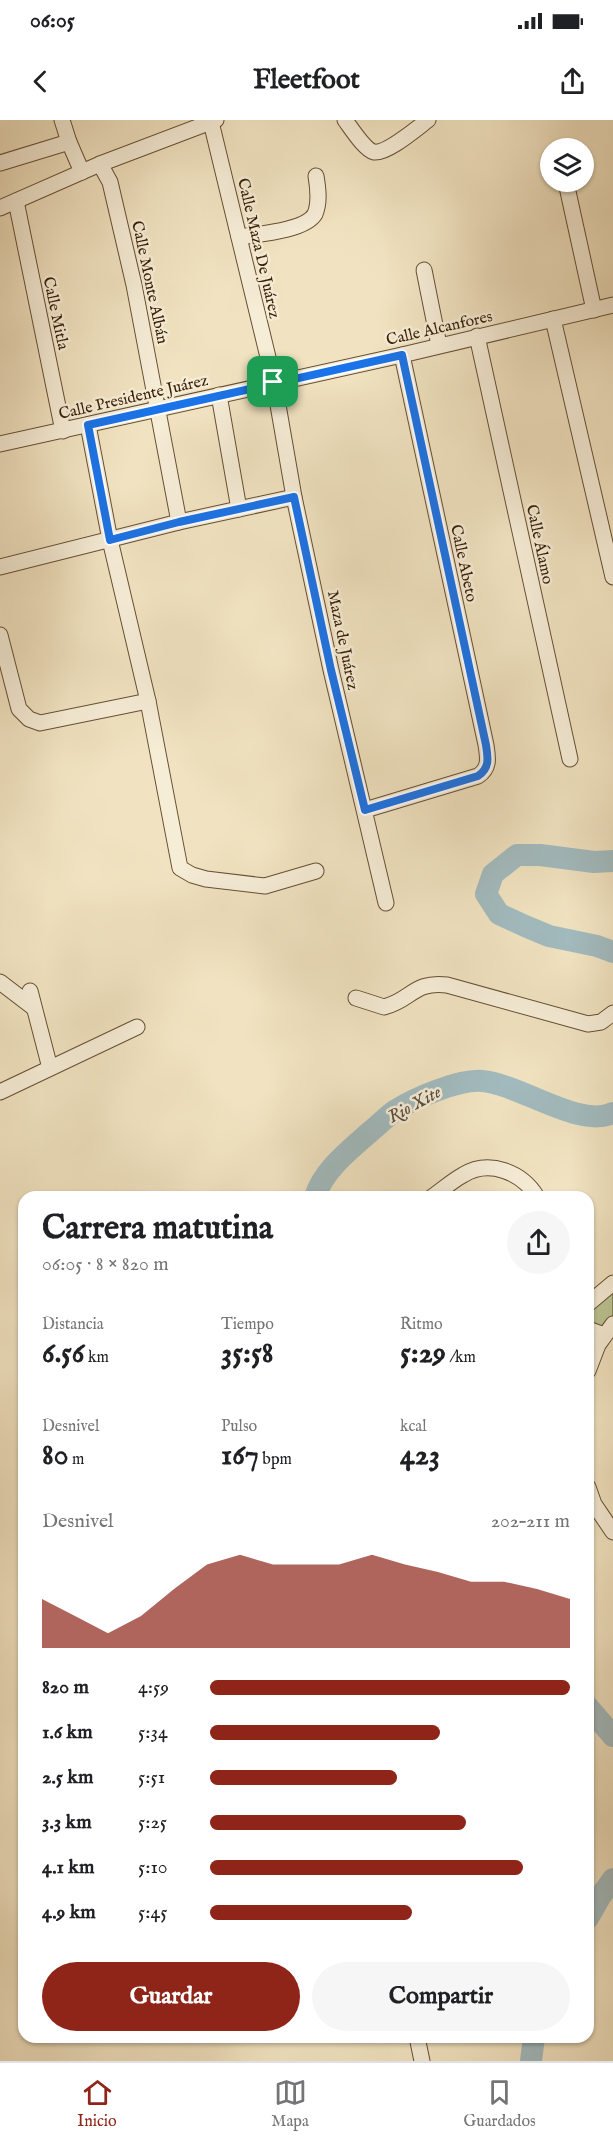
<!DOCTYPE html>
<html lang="es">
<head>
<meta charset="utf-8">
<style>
  :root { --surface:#fff; --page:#f6f6f6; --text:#202124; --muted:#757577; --line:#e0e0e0; --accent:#8f2418 }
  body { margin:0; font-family:"IM FELL English",serif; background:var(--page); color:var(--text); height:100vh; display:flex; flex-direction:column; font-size:22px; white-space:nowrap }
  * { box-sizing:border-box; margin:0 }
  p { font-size:20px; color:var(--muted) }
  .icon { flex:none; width:33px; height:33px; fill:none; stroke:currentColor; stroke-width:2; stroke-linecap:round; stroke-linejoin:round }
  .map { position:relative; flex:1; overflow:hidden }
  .sheet { position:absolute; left:18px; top:1071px; width:576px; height:852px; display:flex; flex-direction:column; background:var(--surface); border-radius:18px; box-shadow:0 2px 4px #0004 }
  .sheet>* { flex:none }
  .controls { position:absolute; left:540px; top:18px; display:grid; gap:12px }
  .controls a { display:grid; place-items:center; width:54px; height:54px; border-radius:50%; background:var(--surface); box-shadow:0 2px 4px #0004; font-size:30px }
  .pin { position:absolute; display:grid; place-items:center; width:51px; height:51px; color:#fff; margin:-26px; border-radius:12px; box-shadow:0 3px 9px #0006 }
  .round { display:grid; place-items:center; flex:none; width:63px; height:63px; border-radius:32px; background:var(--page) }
  .headline { display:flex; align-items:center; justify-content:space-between; height:102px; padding:0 24px }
  h1 { font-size:33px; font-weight:800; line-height:45px }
  .metrics { display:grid; grid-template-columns:repeat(3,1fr); gap:9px; height:102px; padding:6px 24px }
  .metrics div { display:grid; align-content:center }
  .metrics b { font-size:30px; font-weight:800 }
  .metrics small { font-size:16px; font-weight:400 }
  .metrics p { font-size:16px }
  .chart { height:168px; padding:12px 24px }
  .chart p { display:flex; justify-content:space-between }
  .chart svg { width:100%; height:108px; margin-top:6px; fill:var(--accent); opacity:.7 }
  .action { display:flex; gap:12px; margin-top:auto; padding:12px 24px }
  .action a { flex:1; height:69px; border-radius:36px; background:var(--accent); color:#fff; font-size:24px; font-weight:800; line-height:69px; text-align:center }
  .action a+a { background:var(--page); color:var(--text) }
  ul { padding:0 24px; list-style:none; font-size:20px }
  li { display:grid; grid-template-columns:96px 72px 1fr; align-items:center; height:45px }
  li i { height:15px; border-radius:8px; background:var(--accent) }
  .status { display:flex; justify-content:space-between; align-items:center; height:42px; padding:0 30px; background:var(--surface); direction:ltr }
  .status svg { height:16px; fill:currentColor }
  header { display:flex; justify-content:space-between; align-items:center; height:78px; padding:0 24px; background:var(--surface); font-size:27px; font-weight:800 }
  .dock { display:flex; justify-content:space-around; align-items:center; height:84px; border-top:2px solid var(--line); background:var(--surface); font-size:16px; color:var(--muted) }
  .dock a { display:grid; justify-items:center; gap:3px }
  .dock .selected { color:var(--accent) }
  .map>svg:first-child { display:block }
</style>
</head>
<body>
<div class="status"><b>06:05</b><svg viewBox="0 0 49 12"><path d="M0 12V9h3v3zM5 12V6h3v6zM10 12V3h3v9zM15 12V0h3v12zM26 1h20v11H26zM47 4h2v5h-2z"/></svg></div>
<header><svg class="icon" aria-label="back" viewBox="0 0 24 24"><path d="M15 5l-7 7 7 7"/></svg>Fleetfoot<svg class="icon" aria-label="share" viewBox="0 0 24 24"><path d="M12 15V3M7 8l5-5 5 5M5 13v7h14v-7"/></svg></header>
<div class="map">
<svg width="613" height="1941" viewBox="0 0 613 1941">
  <rect width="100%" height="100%" fill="#f1e3c1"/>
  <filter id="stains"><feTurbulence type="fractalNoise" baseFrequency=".00333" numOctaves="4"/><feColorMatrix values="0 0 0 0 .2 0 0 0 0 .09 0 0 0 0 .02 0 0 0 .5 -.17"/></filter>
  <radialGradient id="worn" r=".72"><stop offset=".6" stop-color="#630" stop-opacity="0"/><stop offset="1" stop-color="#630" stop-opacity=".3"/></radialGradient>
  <polygon fill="#bac493" stroke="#78714c" stroke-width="1.5" points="613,1163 613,1204 588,1251 588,1184"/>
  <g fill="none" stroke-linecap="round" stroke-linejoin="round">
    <g stroke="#a2bbbf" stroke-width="22">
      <polyline points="613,741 594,742 540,735 517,735 493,754 486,774 499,794 525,806 549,816 597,826 613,832"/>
      <path d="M 315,1077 C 323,1050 351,1029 371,1011 C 379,1005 387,996 396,990 C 415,978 459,959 482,961 C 520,964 579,1009 613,993"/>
      <polyline points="588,1587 613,1616"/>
      <polyline points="588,1798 600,1777 613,1759"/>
      <polyline points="531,1941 534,1917"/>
    </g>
    <defs>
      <g id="minor">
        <polyline points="62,0 69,22 82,52"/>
        <path d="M 345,0 C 351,8 365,30 374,32 C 387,34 417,8 428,0"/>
        <polyline points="211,2 274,262 294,377 331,550 386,783"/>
        <polyline points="0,43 69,22"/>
        <polyline points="100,44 110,62 134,165 179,402"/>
        <polyline points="567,67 594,190"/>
        <polyline points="16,81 63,311"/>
        <polyline points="0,88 100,44 216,0"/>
        <path d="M 239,117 C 258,114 305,111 315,94 C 320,82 318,68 316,56"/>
        <polyline points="424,150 439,225"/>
        <polyline points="553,199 613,457"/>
        <polyline points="477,216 570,639"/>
        <polyline points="219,275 239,389"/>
        <polyline points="88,305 110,420 148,581 180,748 192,755 206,759 265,766 316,751"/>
        <polyline points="0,324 402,235 613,185"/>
        <polyline points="0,447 179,402 294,377"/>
        <polyline points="0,515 19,589 29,599 40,603 148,581"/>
        <path d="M 365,690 L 478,656 C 490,648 488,638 486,625 L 402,235"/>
        <polyline points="0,862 34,888"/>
        <polyline points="30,871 50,948"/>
        <path d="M 356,878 L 384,887 C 412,880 413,861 447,865 L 588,904 L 601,902 L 613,893"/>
        <polyline points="0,972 137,907"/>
        <path d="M 432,1077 C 442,1070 452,1061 463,1055 C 489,1039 522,1052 537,1077"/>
        <polyline points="588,1184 613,1163"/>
        <polyline points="588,1209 604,1215"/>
        <polyline points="588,1251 598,1225 613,1204"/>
        <polyline points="588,1367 594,1384 613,1412"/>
        <polyline points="417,1917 422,1941"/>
      </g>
    </defs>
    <use href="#minor" stroke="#664f34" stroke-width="17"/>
    <use href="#minor" stroke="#f6edd7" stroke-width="15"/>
  </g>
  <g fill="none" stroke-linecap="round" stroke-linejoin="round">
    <defs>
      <path id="route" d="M 402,235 L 486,625 C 488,638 490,648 478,656 L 365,690 L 331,550 L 294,377 L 179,402 L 110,420 L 88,305 Z"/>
    </defs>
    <use href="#route" stroke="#fff" stroke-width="12"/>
    <use href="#route" stroke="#1a73e8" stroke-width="8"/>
  </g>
  <g text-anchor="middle" stroke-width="5" stroke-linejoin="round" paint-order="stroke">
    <g font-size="16" fill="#371e05" stroke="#f6edd7">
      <text transform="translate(260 128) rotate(77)" y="6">Calle Maza De Juárez</text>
      <text transform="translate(151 162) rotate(78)" y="6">Calle Monte Albán</text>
      <text transform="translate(57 193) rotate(78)" y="6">Calle Mitla</text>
      <text transform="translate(439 207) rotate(-13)" y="6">Calle Alcanfores</text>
      <text transform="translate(133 276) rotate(-13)" y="6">Calle Presidente Juárez</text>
      <text transform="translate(541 424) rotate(78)" y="6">Calle Álamo</text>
      <text transform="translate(465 443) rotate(78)" y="6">Calle Abeto</text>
      <text transform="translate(344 520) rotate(78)" y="6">Maza de Juárez</text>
    </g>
    <g font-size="18" font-style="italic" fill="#574d3d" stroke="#f6edd7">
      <text transform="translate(414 984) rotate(-29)" y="6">Rio Xite</text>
    </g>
  </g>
  <rect width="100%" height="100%" filter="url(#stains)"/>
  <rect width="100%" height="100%" fill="url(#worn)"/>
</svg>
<div class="controls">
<a><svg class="icon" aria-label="layers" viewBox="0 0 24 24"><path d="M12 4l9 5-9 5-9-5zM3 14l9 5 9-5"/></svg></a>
</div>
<div class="pin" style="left:273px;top:262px;background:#1e9e55"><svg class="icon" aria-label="arrive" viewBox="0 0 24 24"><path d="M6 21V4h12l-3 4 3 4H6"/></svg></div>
<section class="sheet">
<div class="headline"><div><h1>Carrera matutina</h1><p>06:05 · 8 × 820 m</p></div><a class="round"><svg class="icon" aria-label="share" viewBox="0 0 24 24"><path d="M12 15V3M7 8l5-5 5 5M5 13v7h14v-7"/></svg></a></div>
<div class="metrics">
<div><p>Distancia</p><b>6.56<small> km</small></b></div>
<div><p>Tiempo</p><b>35:58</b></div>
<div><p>Ritmo</p><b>5:29<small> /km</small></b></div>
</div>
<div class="metrics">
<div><p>Desnivel</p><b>80<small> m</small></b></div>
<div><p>Pulso</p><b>167<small> bpm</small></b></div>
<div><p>kcal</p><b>423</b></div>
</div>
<div class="chart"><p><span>Desnivel</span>202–211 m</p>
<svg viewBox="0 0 160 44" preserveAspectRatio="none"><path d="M0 44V24L10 31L20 38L30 31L40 20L50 10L60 6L70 10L80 10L90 10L100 6L110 10L120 13L130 17L140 17L150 20L160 24V44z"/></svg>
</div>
<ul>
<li><b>820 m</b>4:59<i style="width:100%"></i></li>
<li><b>1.6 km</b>5:34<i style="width:64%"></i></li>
<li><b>2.5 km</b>5:51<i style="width:52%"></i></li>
<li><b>3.3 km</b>5:25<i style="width:71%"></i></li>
<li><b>4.1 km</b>5:10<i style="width:87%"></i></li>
<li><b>4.9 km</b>5:45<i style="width:56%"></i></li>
</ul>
<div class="action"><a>Guardar</a><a>Compartir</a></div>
</section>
</div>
<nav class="dock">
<a class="selected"><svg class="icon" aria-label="home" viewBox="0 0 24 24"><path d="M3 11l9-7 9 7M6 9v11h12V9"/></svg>Inicio</a>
<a><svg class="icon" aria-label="map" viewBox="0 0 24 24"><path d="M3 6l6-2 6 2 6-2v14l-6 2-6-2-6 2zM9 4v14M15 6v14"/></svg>Mapa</a>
<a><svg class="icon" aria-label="saved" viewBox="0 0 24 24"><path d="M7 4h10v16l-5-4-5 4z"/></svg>Guardados</a>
</nav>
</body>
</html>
